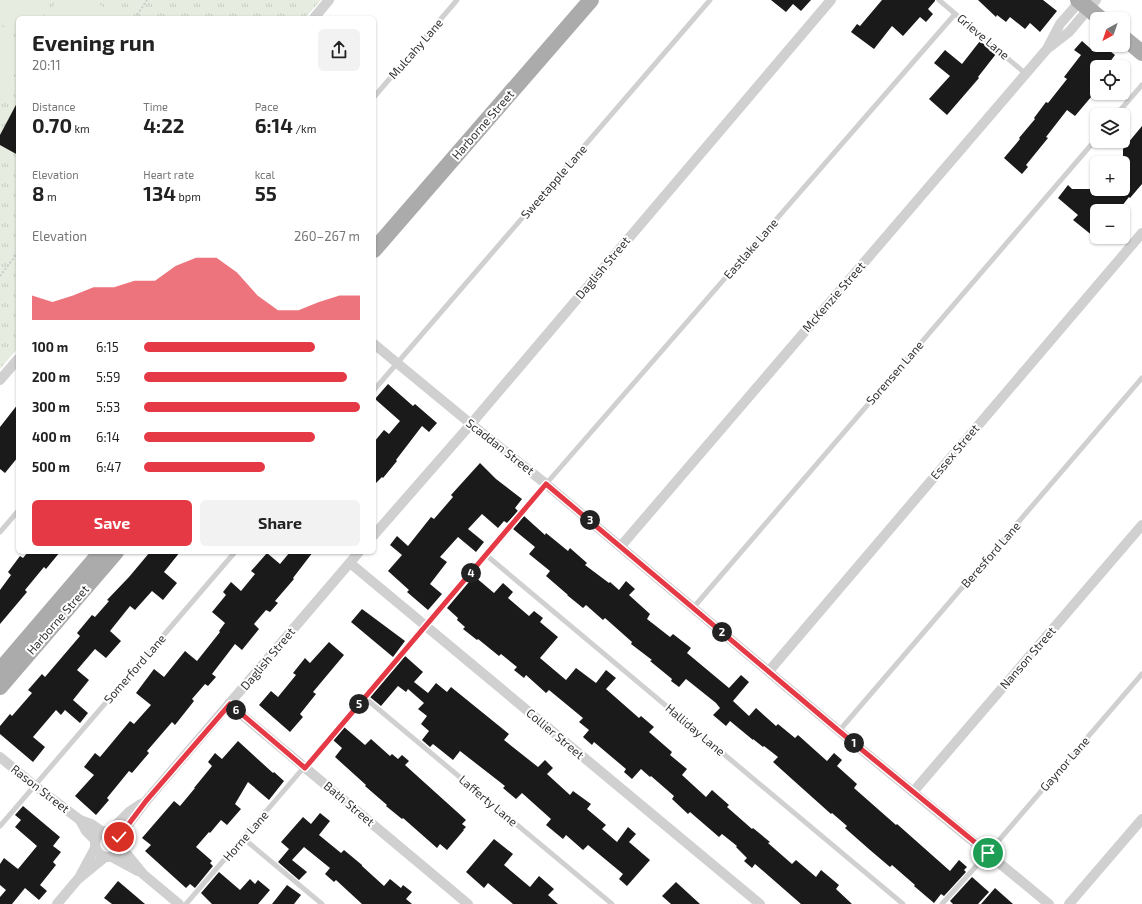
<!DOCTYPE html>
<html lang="en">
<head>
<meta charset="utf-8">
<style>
  :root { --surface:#fff; --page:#f2f2f2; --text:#222; --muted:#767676; --accent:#e63946 }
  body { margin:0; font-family:"Exo 2",sans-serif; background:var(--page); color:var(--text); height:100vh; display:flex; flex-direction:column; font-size:15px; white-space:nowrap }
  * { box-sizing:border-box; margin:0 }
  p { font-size:13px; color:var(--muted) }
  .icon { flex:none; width:22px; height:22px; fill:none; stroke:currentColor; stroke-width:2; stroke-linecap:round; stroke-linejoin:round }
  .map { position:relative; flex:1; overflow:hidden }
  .details { position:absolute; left:16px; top:16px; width:360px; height:538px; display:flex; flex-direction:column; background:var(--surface); border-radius:6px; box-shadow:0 1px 3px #0004 }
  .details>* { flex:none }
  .needle { width:26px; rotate:220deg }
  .tools { position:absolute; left:1090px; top:12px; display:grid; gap:8px }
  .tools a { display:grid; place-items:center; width:40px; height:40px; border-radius:6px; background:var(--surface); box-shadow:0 1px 3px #0004; font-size:20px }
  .pin { position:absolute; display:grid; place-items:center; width:34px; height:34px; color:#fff; margin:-17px; border:2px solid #fff; border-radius:50%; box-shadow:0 1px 4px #0007 }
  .km { position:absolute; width:20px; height:20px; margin:-10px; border-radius:50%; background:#222; color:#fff; font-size:11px; line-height:20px; text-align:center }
  .round { display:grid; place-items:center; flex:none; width:42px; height:42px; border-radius:6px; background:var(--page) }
  .headline { display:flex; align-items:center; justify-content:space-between; height:68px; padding:0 16px }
  h1 { font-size:22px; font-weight:700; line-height:30px }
  .stats { display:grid; grid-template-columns:repeat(3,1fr); gap:6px; height:68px; padding:4px 16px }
  .stats div { display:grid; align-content:center }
  .stats b { font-size:20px; font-weight:700 }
  .stats small { font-size:11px; font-weight:400 }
  .stats p { font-size:11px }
  .chart { height:112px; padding:8px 16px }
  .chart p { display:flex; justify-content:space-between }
  .chart svg { width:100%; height:72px; margin-top:4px; fill:var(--accent); opacity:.7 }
  .action { display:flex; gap:8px; margin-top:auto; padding:8px 16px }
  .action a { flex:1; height:46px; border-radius:6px; background:var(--accent); color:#fff; font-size:16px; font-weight:700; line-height:46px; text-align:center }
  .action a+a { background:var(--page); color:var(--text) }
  ul { padding:0 16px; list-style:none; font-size:13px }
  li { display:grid; grid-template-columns:64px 48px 1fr; align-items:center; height:30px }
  li i { height:10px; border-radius:5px; background:var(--accent) }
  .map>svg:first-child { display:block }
</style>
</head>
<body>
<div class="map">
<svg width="1142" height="904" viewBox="0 0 1142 904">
  <defs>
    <pattern id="park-tufts" width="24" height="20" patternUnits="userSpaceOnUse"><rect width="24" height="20" fill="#e6ecdf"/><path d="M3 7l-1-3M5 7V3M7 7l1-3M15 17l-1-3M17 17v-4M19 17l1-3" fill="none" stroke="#c6cbc0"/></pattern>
  </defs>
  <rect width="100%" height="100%" fill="#fff"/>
  <polygon fill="url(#park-tufts)" points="0,0 321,0 305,18 18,18 18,348 0,369"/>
  <g fill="#e6ecdf">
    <polygon points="0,0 51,0 42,18 18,18 18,33 0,24"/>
    <polygon points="56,0 90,0 122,16 121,18 47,18"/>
    <polygon points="0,34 18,44 18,66 0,102"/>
  </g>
  <g fill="#1a1a1a">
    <polygon points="771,0 811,0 801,11 793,4 786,12"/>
    <polygon points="882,0 935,0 935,1 928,9 933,14 926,22 920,17 903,36 892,26 874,49 851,32 857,24 860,26"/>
    <polygon points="978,0 1043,0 1057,11 1040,32 1030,23 1025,29 1010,17 1006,22 997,15 996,17"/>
    <polygon points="980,41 996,54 978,77 979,78 947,115 929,99 950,76 934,63 945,50 962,64"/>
    <polygon points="1082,41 1091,49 1097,42 1097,45 1102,45 1115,55 1106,67 1097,67 1097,90 1075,116 1067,110 1046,137 1048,138 1026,165 1028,167 1022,174 1004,158 1020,139 1019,138 1035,119 1034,118 1046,102 1048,103 1067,79 1064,77 1081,55 1074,50"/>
    <polygon points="18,101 18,155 0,145 0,135"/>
    <polygon points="1142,126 1142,184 1130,198 1129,197 1118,211 1097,211 1097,231 1093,236 1073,220 1078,215 1058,198 1068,185 1072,189 1123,189 1123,149"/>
    <polygon points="388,384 413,406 415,404 437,423 429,432 422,426 396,460 397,461 383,478 382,477 374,485 374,442 384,430 389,434 400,421 375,399"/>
    <polygon points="18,404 18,457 5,473 0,469 0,427"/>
    <polygon points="480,463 496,479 522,499 515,508 518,511 507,523 504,521 498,528 482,514 468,529 484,542 476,552 458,537 440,557 447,562 430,584 442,594 428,610 407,592 409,590 388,571 402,555 390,545 397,536 408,546 431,517 434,519 453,497 451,495"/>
    <polygon points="524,516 545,535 546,533 568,551 570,548 587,563 585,565 609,583 610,582 619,590 626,581 635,589 629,595 650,614 647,619 670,637 673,634 691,648 687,653 729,688 741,675 749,682 733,701 749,716 756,708 776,726 778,724 795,738 798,735 827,761 834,753 842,760 837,766 857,784 854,788 896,825 897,824 950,871 959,860 967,867 964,870 966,872 944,896 941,894 934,903 914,886 915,885 892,865 890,867 870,850 845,828 847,826 832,813 831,814 793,780 773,762 778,757 764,746 763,747 753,739 753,740 730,721 726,726 713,715 720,708 716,703 686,679 679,687 671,681 672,679 650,661 652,660 631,644 632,642 605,618 603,620 586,605 583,608 567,595 568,595 546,576 550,571 529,554 535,547 513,529"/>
    <polygon points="28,552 60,552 46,569 44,567 25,590 27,592 0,624 0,590 11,575 8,572 20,556 23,558"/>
    <polygon points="150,552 180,552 164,572 177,583 163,600 152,591 135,610 130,606 110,631 121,641 106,658 95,649 77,670 89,680 73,700 88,713 80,723 65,710 61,715 56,710 33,737 45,747 33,762 0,734 0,726 10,714 12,716 32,693 28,690 42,674 45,677 80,636 77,633 92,615 95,617 109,601 107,600 129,577"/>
    <polygon points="290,552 313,552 293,578 294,579 275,601 278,603 270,612 266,610 254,624 259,629 242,650 235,644 212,674 216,677 208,686 205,684 192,699 194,701 175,725 172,722 147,751 149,753 132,773 129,771 107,798 109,800 96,815 75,796 94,775 84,767 95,753 100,757 130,721 134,724 151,705 136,693 154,669 164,677 185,651 197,661 220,632 219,631 225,623 212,612 226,595 223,592 231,582 241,591 255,574 251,571 267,553 280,564"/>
    <polygon points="474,576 494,593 503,583 513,592 508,598 529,616 534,611 543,618 540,622 558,637 540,658 566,680 576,668 596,683 606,670 616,678 606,689 639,718 641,716 654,727 649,732 672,752 670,755 687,769 682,775 706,797 712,790 729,805 727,807 752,829 753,828 770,842 768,843 792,864 796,860 816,877 821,870 839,885 836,889 852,904 801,904 755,864 752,868 744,861 747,858 736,847 737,846 722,834 719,837 690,812 688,814 672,799 674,796 651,776 650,777 641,769 632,779 624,772 626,769 594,742 592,745 583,737 589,730 579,722 583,718 549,690 546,693 526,675 524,678 514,670 517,667 501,654 499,656 478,639 477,640 463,629 465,627 457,620 458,618 447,608"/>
    <polygon points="362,609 405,641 393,657 351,622"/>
    <polygon points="329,642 344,655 313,692 316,694 300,714 303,717 290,732 259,705 271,691 278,697 296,675 293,673 305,658 310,663"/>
    <polygon points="405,656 423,672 414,682 428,693 436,683 447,692 451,687 509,734 504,740 538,767 545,760 553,768 547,774 570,795 573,791 591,804 587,809 606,825 602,829 617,842 628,827 636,834 629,842 650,860 627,886 619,879 623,874 588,845 583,850 566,835 563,839 546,825 551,819 522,793 516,799 503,788 505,786 460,751 453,760 433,744 430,747 422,740 429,731 421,724 427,716 418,709 424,703 408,689 406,692 398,686 381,706 370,697"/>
    <polygon points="344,727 365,745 371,739 390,756 392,754 398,759 402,755 409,761 405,765 466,820 462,824 466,827 463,830 464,830 447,850 440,844 437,848 403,818 402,819 386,806 387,805 365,786 366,785 335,757 342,748 333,740"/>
    <polygon points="238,741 273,773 274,772 284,781 269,800 248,782 235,804 241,809 227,825 221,820 210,833 209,832 196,847 212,861 210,863 213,866 195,888 190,884 186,888 145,851 151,845 142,838 174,801 180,806 195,788 194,788 212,766 208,762 215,753 222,759"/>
    <polygon points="23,806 60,837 53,846 61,852 53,862 56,865 40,885 47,891 39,900 25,888 12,904 0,904 0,897 6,890 0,885 0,864 4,858 18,869 37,846 15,827 21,820 15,815"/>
    <polygon points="320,813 330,821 319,835 341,853 344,850 362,865 362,866 384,886 390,879 401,888 403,885 412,892 406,899 412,904 362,904 336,880 334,882 325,874 330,868 304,847 292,860 307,872 299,880 278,862 289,849 281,842 303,817 311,824"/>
    <polygon points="494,839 513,854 504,865 530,887 539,876 554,889 548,895 558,904 513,904 488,883 484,888 466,872"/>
    <polygon points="219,872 240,890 250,879 255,884 258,880 270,890 258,904 212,904 201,893"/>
    <polygon points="972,877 989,892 978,904 953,904 950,901"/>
    <polygon points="118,881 145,904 112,904 104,898"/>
    <polygon points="676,882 700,904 671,904 662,896"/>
    <polygon points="287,885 301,895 294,904 272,904"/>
    <polygon points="995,888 1013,904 981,904"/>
  </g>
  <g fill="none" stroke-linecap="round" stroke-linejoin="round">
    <g stroke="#cdcdcd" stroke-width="2" stroke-dasharray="2 2" stroke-linecap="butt">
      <polyline points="135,18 147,0"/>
      <polyline points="0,276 13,259 18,250"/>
    </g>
    <g stroke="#d0d0d0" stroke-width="5">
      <polyline points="939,0 1026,74"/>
      <polyline points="374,97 457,0"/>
      <polyline points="1116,115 1142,85"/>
      <polyline points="374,390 710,0"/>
      <polyline points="0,532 18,511"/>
      <polyline points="486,555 903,904"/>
      <polyline points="693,608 1097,138"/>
      <polyline points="365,698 612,904"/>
      <polyline points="839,731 1142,378"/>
      <polyline points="0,826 235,552"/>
      <polyline points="243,838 322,904"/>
      <polyline points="186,904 426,626 546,484 955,14"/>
      <polyline points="942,904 988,853 1142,674"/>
    </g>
    <g stroke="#d0d0d0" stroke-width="10">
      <polyline points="314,18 329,0"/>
      <polyline points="1048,47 1060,24 1081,0"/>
      <polyline points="374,344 471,424 546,484 839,731 1049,904"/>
      <polyline points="0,380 18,359"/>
      <polyline points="374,535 471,424 831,0"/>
      <polyline points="621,546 1047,49 1069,32 1096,0"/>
      <polyline points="350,563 760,904"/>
      <polyline points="769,671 1142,233"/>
      <polyline points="229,704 468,904"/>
      <polyline points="0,757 35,786 80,820 91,824 103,832"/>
      <polyline points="913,792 1142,525"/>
      <polyline points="80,820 86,831 95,840"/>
      <circle cx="108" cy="844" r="13"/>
      <polyline points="110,831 129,812 141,804"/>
      <polyline points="119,837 146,801 359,552"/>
      <polyline points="121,847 143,874 179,904"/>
      <polyline points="112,857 138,871"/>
      <polyline points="80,876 95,848"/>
      <polyline points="57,904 78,879 105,857"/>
      <polyline points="1069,904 1142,819"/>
    </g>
    <g stroke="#ababab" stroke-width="16">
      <polyline points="1078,0 1101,19"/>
      <polyline points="1123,37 1142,53"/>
      <polyline points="374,250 591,0"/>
      <polyline points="0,670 101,552"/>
      <polyline points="0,687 116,552"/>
    </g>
  </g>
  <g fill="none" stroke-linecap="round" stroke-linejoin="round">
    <defs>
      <polyline id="route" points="119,837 146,801 230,704 305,768 546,484 839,731 988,853"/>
    </defs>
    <use href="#route" stroke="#fff" stroke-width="8"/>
    <use href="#route" stroke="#e63946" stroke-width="5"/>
  </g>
  <g text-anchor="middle" stroke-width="4" stroke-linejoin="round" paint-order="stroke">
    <g font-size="12" fill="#333" stroke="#fff">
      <text transform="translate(983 37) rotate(40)" y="4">Grieve Lane</text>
      <text transform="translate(416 49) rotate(-49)" y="4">Mulcahy Lane</text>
      <text transform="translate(483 125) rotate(-49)" y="4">Harborne Street</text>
      <text transform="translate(554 182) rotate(-49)" y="4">Sweetapple Lane</text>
      <text transform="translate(751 249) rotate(-49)" y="4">Eastlake Lane</text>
      <text transform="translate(603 268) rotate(-50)" y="4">Daglish Street</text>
      <text transform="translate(834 297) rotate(-49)" y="4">McKenzie Street</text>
      <text transform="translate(895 373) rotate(-49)" y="4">Sorensen Lane</text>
      <text transform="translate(500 447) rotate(38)" y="4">Scaddan Street</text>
      <text transform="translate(955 452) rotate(-50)" y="4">Essex Street</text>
      <text transform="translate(991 555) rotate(-49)" y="4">Beresford Lane</text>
      <text transform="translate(58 620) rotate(-49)" y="4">Harborne Street</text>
      <text transform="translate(1028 658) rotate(-49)" y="4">Nanson Street</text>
      <text transform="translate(268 659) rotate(-50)" y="4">Daglish Street</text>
      <text transform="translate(135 669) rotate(-49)" y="4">Somerford Lane</text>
      <text transform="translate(695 730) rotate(40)" y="4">Halliday Lane</text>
      <text transform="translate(555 734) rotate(40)" y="4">Collier Street</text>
      <text transform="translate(1065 764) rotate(-49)" y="4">Gaynor Lane</text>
      <text transform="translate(40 789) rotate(38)" y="4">Rason Street</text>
      <text transform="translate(488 801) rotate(40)" y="4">Lafferty Lane</text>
      <text transform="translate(349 804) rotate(40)" y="4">Bath Street</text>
      <text transform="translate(246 836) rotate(-49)" y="4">Horne Lane</text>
    </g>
  </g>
</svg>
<div class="tools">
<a><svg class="needle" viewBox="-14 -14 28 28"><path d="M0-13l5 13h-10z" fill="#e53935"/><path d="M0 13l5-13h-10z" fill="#767676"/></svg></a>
<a><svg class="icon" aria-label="locate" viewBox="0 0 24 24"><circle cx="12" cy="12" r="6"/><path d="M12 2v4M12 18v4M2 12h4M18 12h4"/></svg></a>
<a><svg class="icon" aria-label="layers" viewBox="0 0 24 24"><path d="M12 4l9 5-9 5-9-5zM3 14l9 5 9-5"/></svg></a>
<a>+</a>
<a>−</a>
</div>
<div class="pin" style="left:988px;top:853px;background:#1e9e55"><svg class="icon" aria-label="arrive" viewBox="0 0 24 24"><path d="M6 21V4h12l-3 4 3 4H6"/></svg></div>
<div class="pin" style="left:119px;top:837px;background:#d93025"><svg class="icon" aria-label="check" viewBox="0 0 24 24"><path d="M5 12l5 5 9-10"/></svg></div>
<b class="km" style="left:854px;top:743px">1</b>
<b class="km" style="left:722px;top:632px">2</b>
<b class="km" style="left:590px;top:520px">3</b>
<b class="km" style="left:471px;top:573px">4</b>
<b class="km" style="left:359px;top:704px">5</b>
<b class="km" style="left:236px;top:710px">6</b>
<section class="details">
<div class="headline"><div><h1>Evening run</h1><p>20:11</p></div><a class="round"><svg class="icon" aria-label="share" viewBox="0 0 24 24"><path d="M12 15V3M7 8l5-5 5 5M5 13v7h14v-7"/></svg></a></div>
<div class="stats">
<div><p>Distance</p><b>0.70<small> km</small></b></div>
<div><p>Time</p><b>4:22</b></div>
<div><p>Pace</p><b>6:14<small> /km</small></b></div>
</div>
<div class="stats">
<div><p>Elevation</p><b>8<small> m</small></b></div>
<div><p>Heart rate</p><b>134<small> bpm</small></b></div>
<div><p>kcal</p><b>55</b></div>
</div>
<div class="chart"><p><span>Elevation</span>260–267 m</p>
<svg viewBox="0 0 160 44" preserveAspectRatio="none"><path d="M0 44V29L10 33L20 29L30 24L40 24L50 20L60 20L70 11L80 6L90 6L100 15L110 29L120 38L130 38L140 33L150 29L160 29V44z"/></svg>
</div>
<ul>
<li><b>100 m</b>6:15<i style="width:79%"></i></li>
<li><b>200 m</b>5:59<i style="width:94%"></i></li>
<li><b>300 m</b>5:53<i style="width:100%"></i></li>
<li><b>400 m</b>6:14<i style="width:79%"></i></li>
<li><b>500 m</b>6:47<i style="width:56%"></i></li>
</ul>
<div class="action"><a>Save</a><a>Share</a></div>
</section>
</div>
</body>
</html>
